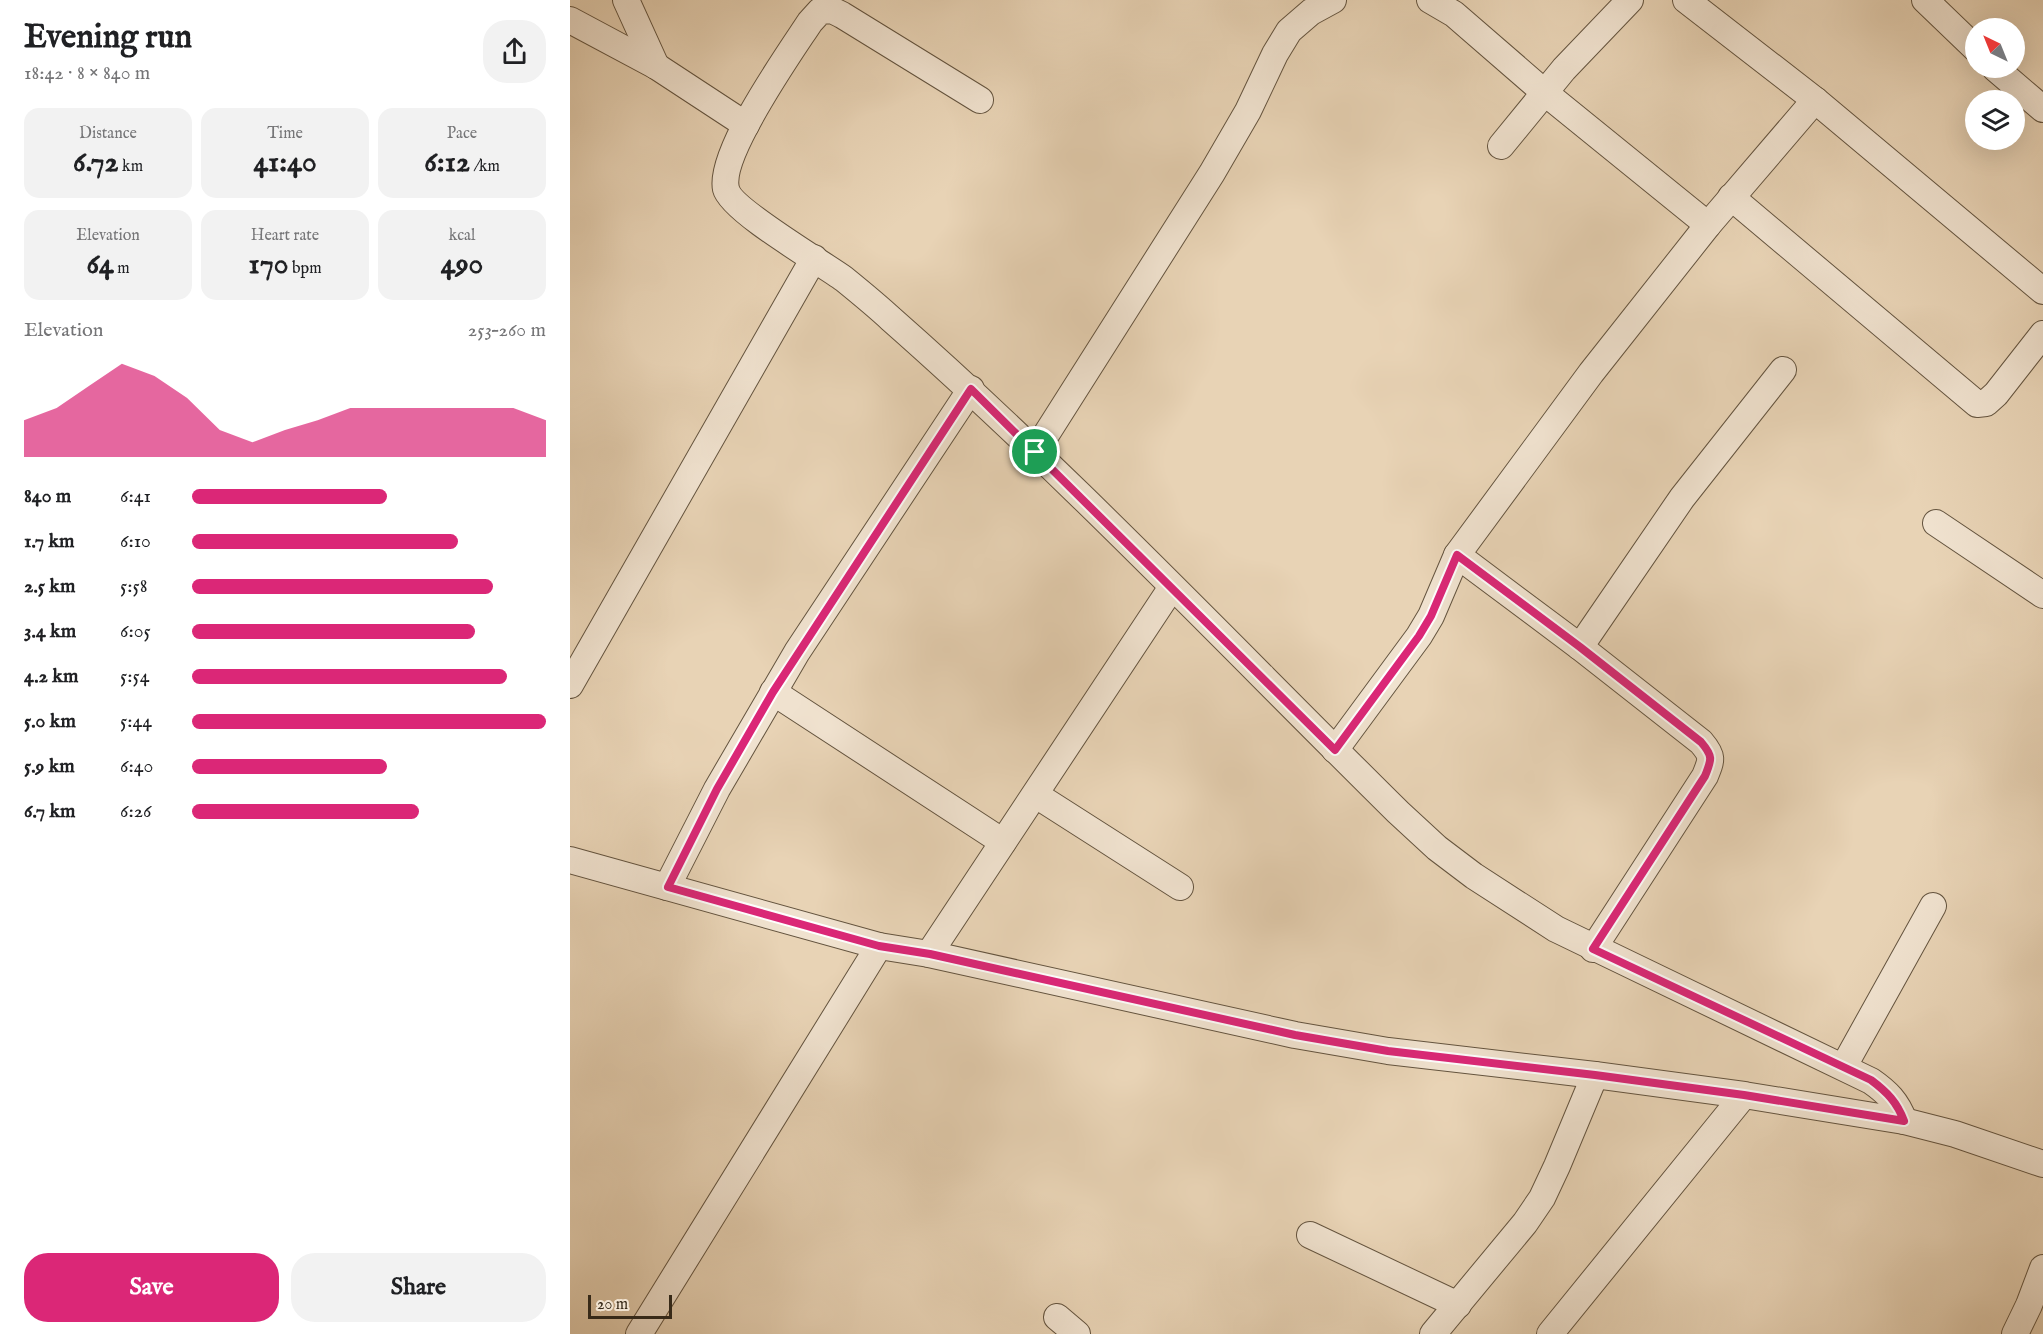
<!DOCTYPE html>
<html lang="en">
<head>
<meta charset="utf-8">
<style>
  :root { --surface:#fff; --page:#f2f2f2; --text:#202124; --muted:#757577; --accent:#db2777 }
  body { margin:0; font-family:"IM FELL English",serif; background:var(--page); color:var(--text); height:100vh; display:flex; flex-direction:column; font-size:22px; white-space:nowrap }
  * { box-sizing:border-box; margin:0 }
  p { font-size:20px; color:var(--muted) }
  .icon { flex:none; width:33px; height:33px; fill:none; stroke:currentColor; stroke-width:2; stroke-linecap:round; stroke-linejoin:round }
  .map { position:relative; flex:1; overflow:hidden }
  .drawer { display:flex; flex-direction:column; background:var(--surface); width:570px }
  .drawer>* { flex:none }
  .needle { width:39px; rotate:317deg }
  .controls { position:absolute; left:1395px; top:18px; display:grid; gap:12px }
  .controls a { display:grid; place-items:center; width:60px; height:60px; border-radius:50%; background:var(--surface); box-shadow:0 6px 24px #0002; font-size:30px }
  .scale { position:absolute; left:18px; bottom:15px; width:84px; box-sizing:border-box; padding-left:6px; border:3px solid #382a18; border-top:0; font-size:16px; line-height:21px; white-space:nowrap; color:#382a18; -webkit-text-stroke:4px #f0e2cf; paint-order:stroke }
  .pin { position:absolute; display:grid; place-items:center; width:51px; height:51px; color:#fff; margin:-26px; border:3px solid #fff; border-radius:50%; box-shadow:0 2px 6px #0007 }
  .round { display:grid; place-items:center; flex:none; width:63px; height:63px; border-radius:24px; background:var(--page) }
  .overview { display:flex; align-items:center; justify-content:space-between; height:102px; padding:0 24px }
  h1 { font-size:33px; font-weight:700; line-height:45px }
  .stats { display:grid; grid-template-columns:repeat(3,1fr); gap:9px; height:102px; padding:6px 24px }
  .stats div { display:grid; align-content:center; border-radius:15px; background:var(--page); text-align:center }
  .stats b { font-size:30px; font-weight:700 }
  .stats small { font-size:16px; font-weight:400 }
  .stats p { font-size:16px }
  .chart { height:168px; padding:12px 24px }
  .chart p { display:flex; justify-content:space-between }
  .chart svg { width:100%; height:108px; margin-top:6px; fill:var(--accent); opacity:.7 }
  .action { display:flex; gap:12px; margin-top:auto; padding:12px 24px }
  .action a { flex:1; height:69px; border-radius:24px; background:var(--accent); color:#fff; font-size:24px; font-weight:700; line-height:69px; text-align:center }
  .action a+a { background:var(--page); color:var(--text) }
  ul { padding:0 24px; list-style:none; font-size:20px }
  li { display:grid; grid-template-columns:96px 72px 1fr; align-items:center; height:45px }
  li i { height:15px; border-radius:8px; background:var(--accent) }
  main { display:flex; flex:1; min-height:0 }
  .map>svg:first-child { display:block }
</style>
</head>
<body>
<main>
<section class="drawer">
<div class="overview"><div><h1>Evening run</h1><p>18:42 · 8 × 840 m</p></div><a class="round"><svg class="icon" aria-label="share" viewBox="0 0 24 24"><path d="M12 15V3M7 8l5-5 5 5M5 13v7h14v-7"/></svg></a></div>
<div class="stats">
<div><p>Distance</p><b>6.72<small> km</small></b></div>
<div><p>Time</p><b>41:40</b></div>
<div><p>Pace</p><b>6:12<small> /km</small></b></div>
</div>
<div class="stats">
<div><p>Elevation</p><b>64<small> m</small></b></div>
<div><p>Heart rate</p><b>170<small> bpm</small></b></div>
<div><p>kcal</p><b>490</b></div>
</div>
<div class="chart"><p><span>Elevation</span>253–260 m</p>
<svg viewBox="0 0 160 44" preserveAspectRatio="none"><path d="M0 44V29L10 24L20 15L30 6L40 11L50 20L60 33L70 38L80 33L90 29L100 24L110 24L120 24L130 24L140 24L150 24L160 29V44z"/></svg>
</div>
<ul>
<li><b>840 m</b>6:41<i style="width:55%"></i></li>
<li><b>1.7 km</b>6:10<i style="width:75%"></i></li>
<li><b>2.5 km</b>5:58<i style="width:85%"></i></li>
<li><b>3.4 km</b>6:05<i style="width:80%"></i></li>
<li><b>4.2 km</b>5:54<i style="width:89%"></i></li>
<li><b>5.0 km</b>5:44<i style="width:100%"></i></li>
<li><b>5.9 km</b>6:40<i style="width:55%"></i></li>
<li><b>6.7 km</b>6:26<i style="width:64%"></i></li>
</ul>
<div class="action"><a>Save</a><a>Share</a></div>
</section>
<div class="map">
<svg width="1473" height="1334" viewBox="0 0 1473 1334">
  <rect width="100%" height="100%" fill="#e8d3b5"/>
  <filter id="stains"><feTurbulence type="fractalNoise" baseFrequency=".00333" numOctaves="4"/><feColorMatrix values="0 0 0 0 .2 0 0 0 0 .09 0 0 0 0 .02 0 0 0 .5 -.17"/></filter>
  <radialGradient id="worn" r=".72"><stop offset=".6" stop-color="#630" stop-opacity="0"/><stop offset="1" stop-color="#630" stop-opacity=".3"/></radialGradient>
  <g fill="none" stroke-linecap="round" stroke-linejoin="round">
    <defs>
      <g id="street">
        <polyline points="56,0 86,66"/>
        <polyline points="860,0 884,14 974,92 1138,225"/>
        <polyline points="1116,0 1245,100 1473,291"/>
        <polyline points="1355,0 1406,49"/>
        <polyline points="0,20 86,66 176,125"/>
        <polyline points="1425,68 1473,109"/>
        <path d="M 410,100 L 272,15 L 262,10 L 250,11 L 240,22 C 219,54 148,154 156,189 C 161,210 252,263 274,279 C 290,292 306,305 321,319 C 497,474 661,647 828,812 L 867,848 L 904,876 L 986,929 L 1301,1081 C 1317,1092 1327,1102 1334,1121"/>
        <polyline points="931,146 994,69 1060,0"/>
        <polyline points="1161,197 1407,404 1416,403 1426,394 1473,334"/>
        <polyline points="465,452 642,173 678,111 705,54 719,31 741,12 763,0"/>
        <polyline points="1366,523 1473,595"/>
        <path d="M 887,555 L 1010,647 L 1131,742 C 1143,756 1142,759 1135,776 L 1023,949"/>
        <polyline points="1010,647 1112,498 1213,370"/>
        <polyline points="0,685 244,258"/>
        <polyline points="203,692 433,842"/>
        <polyline points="765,750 849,636 861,616 887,555 1021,373 1138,225 1245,100"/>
        <polyline points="466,795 610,887"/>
        <polyline points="0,860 309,946 359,954 725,1035 818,1051 1025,1075 1174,1095 1334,1121 1385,1134 1473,1164"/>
        <polyline points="97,887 147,789 227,652 401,389"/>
        <polyline points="359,954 602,587"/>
        <polyline points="1274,1066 1363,906"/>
        <polyline points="740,1235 888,1305"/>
        <polyline points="487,1317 507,1334"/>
        <polyline points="69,1334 309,946"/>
        <polyline points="863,1334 955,1223 972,1198 987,1166 1025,1075"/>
        <polyline points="980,1334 1174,1095"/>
        <polyline points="1445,1334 1459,1305 1473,1268"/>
      </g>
    </defs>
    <use href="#street" stroke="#64543f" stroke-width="28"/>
    <use href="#street" stroke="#f0e2cf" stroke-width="26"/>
  </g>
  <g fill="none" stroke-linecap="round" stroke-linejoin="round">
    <defs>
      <path id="route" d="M 401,389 L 765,750 L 849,636 L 861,616 L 887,555 L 1010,647 L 1131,742 C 1143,756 1142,759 1135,776 L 1023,949 L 1301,1080 C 1317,1092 1327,1102 1334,1121 L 1174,1095 L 1025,1075 L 818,1051 L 725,1035 L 360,954 L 309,946 L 98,887 L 147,789 L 203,692 Z"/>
    </defs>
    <use href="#route" stroke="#fff" stroke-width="12"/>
    <use href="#route" stroke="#db2777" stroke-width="8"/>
  </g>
  <rect width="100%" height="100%" filter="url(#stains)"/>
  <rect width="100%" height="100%" fill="url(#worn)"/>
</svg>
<div class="controls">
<a><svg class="needle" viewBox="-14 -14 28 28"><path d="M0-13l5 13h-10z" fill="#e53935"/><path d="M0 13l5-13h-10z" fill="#757577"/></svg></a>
<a><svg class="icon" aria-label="layers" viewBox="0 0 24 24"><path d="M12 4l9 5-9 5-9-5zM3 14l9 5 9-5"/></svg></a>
</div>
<div class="scale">20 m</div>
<div class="pin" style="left:465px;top:452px;background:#1e9e55"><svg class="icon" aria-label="arrive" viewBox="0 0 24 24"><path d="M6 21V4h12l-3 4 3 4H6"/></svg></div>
</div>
</main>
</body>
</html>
